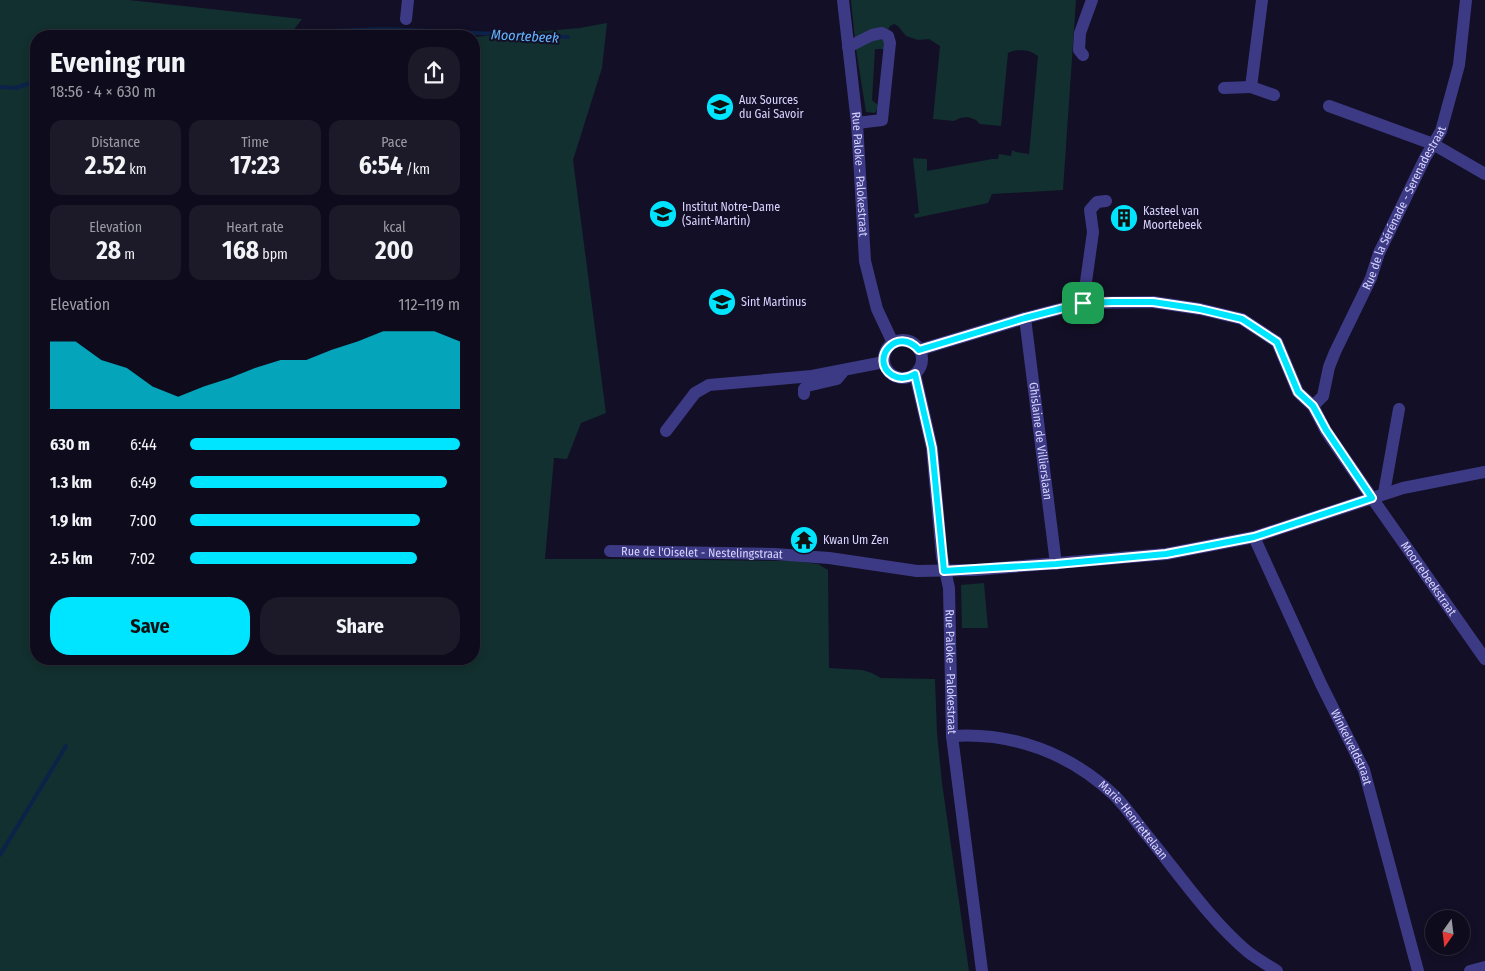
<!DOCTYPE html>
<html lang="en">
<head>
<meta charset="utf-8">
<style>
  :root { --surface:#0e0b1c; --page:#1c1929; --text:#f1f3f6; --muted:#9b9ba3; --line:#2e2b3b; --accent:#00e5ff }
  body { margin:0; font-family:"Fira Sans Condensed",sans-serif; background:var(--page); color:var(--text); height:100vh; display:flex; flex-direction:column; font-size:19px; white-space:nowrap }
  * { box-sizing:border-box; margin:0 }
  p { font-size:16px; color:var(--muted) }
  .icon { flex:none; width:28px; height:28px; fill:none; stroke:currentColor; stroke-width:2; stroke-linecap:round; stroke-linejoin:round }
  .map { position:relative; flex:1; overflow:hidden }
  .side { position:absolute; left:30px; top:30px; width:450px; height:635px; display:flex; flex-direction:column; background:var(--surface); border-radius:20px; box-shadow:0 2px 8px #0003,0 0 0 1px var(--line) }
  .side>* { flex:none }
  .needle { width:32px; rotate:194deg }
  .fabs { position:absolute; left:1425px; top:910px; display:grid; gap:10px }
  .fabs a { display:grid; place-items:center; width:45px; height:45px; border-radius:50%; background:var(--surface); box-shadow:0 2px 8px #0003,0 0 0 1px var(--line); font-size:25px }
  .pin { position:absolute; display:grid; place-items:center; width:42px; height:42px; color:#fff; margin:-21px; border-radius:10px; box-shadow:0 2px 8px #0006 }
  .round { display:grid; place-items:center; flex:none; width:52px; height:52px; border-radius:20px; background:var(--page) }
  .overview { display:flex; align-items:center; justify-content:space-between; height:85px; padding:0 20px }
  h1 { font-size:28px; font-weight:700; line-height:38px }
  .metrics { display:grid; grid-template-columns:repeat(3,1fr); gap:8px; height:85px; padding:5px 20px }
  .metrics div { display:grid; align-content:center; border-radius:12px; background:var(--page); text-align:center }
  .metrics b { font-size:25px; font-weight:700 }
  .metrics small { font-size:14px; font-weight:400 }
  .metrics p { font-size:14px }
  .chart { height:140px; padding:10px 20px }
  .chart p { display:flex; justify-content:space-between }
  .chart svg { width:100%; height:90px; margin-top:5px; fill:var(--accent); opacity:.7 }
  .action { display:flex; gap:10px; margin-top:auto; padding:10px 20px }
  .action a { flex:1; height:58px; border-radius:20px; background:var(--accent); color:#111; font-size:20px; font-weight:700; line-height:58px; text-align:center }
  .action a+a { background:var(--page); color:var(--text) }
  ul { padding:0 20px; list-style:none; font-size:16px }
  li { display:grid; grid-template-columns:80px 60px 1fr; align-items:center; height:38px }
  li i { height:12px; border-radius:6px; background:var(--accent) }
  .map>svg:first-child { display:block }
</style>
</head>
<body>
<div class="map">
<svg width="1485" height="971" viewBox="0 0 1485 971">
  <rect width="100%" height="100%" fill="#130f26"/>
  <g fill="#12302f">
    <polygon points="0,0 129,0 302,19 289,36 36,36 36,659 474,659 474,37 580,28 607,23 602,68 573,160 606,413 581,423 567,459 554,458 545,559 623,559 794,561 818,564 828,570 829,668 862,670 872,673 881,678 935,679 937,733 942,783 969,971 0,971"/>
    <path d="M 851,0 L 1076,0 L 1063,190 L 992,194 L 988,203 L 915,218 L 914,214 L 919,213 L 913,158 L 927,159 L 927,171 L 992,159 L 998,159 L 999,154 L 1011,156 L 1012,150 L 1016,152 L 1029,154 L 1038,56 C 1029,49 1019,48 1008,53 L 1001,126 L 980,124 L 976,120 L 968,117 L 960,118 L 954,121 L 933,119 L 940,46 L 929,39 L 918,40 L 906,36 L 898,26 L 894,24 L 890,26 L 888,30 L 855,40 Z"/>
    <polygon points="875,39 884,40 885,49 875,49 872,100 879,106 875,113 866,112 856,49"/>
    <polygon points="984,583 988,628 962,628 961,585"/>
  </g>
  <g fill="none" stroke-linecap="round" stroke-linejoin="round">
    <g stroke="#0c2248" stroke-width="4">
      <polyline points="242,36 251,34 384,29 568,37"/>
      <polyline points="0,87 16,88 36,81"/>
      <polyline points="0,855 66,746"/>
    </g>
    <g stroke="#3d3a85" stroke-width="12">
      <path id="s1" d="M 843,0 L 857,123 L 865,261 L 877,309 L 893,343"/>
      <polyline points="1262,0 1251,87 1274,95"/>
      <polyline points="406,19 408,0"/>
      <polyline points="848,47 872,35 882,33 888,36 890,43 882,120 857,123"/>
      <polyline points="1083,55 1079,50 1080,33 1092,0"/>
      <polyline points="1224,88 1251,87"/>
      <polyline points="1329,106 1433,144 1485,174"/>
      <polyline points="1083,303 1093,232 1090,210 1097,202 1106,201"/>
      <path id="s2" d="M 1025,318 L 1056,564"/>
      <circle cx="903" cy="359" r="19"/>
      <path id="s3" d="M 919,350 L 1025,318 L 1083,303 L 1153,302 L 1200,309 L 1242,319 L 1277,342 L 1298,392 L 1313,406 L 1326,431 L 1372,498 L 1485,659"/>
      <path id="s4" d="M 915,374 L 932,448 L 942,557 L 949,588 L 952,736 L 982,971"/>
      <polyline points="804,394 804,389 807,386 837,379 842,373"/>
      <path id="s5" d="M 1313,406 L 1323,396 L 1329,367 L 1335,352 L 1371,278 L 1379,253 L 1425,158 L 1441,131 L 1459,65 L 1466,0"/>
      <polyline points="666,431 695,393 709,385 812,376 884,362"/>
      <polyline points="1384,493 1399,409"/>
      <path id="s6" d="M 1254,537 L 1321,684 L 1364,770 L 1418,971"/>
      <path id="s7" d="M 610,551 L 775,554 L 829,558 L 917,571 L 975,570 L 1166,554 L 1254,537 L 1403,488 L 1485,472"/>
      <path id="s8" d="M 952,736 C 1013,732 1070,753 1115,796 C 1126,807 1136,822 1146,834 C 1179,874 1209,919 1248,952 C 1257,959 1268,965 1277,971"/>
      <polyline points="1470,971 1485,967"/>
    </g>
  </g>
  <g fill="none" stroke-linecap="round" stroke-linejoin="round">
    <defs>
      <path id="route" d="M 1113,302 L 1153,302 L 1200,309 L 1242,319 L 1277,342 L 1298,392 L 1313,406 L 1326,430 L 1372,498 L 1254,537 L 1166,554 L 1056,564 L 944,571 L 932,448 L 915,374 C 908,378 900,380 892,375 C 869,360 897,325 919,350 L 1025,318 L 1083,303 Z"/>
    </defs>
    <use href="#route" stroke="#fff" stroke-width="10"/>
    <use href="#route" stroke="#00e5ff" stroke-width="6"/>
  </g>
  <defs>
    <symbol id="school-disc" viewBox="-11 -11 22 22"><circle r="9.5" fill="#00e5ff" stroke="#130f26"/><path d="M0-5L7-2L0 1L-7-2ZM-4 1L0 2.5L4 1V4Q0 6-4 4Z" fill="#111"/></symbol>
    <symbol id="building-disc" viewBox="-11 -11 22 22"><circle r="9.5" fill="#00e5ff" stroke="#130f26"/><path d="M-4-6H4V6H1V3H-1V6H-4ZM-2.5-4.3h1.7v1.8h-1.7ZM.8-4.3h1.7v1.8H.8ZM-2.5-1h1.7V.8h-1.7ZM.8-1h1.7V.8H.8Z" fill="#111"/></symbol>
    <symbol id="temple-disc" viewBox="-11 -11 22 22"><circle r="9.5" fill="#00e5ff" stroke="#130f26"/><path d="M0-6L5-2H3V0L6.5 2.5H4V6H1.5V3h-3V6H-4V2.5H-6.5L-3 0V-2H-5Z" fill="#111"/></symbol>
  </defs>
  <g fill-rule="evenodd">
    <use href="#school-disc" x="704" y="91" width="32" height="32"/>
    <use href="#school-disc" x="647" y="198" width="32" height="32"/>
    <use href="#building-disc" x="1108" y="202" width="32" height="32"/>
    <use href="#school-disc" x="706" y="286" width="32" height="32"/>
    <use href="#temple-disc" x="788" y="524" width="32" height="32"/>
  </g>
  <g text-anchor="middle" stroke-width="4" stroke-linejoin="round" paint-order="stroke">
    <g font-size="12" fill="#d9d4ff" stroke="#130f26" text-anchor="start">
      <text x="739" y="104">Aux Sources<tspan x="739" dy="14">du Gai Savoir</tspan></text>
      <text x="682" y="211">Institut Notre-Dame<tspan x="682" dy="14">(Saint-Martin)</tspan></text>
      <text x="1143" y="215">Kasteel van<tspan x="1143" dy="14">Moortebeek</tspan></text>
      <text x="741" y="306">Sint Martinus</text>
      <text x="823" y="544">Kwan Um Zen</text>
    </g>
    <g font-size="12" fill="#d9d4ff" stroke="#130f26">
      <text dy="4" stroke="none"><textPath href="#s1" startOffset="175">Rue Paloke - Palokestraat</textPath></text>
      <text dy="4" stroke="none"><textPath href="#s5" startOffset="220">Rue de la Sérénade - Serenadestraat</textPath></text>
      <text dy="4" stroke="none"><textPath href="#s2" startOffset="124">Ghislaine de Villierslaan</textPath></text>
      <text dy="4" stroke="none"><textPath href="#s7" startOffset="92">Rue de l'Oiselet - Nestelingstraat</textPath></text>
      <text dy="4" stroke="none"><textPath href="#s3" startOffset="656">Moortebeekstraat</textPath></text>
      <text dy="4" stroke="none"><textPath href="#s4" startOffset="301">Rue Paloke - Palokestraat</textPath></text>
      <text dy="4" stroke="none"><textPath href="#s6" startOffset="232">Winkelveldstraat</textPath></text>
      <text dy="4" stroke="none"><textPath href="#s8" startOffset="209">Marie-Henriettelaan</textPath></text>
    </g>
    <g font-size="14" font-style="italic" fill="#62b6ff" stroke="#130f26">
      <text transform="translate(525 36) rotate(3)" y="5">Moortebeek</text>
    </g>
  </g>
</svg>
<div class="fabs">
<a><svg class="needle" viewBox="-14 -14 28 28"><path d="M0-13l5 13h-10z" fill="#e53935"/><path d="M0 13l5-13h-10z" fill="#9b9ba3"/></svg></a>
</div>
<div class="pin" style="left:1083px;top:303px;background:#1e9e55"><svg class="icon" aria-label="arrive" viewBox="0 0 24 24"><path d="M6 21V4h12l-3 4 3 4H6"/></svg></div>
<section class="side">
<div class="overview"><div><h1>Evening run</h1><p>18:56 · 4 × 630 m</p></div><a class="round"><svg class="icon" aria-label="share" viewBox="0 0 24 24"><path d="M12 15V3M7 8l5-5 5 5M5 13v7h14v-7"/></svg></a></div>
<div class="metrics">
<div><p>Distance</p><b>2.52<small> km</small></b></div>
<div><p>Time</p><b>17:23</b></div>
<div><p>Pace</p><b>6:54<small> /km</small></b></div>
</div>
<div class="metrics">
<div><p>Elevation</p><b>28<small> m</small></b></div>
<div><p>Heart rate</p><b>168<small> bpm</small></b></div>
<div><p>kcal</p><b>200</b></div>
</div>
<div class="chart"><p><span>Elevation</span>112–119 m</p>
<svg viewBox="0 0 160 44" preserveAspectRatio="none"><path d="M0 44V11L10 11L20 20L30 24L40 33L50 38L60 33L70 29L80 24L90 20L100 20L110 15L120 11L130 6L140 6L150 6L160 11V44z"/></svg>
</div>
<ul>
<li><b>630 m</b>6:44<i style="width:100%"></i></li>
<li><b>1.3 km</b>6:49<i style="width:95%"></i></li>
<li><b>1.9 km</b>7:00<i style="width:85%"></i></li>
<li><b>2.5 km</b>7:02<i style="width:84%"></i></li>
</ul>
<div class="action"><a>Save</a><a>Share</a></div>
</section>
</div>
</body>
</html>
